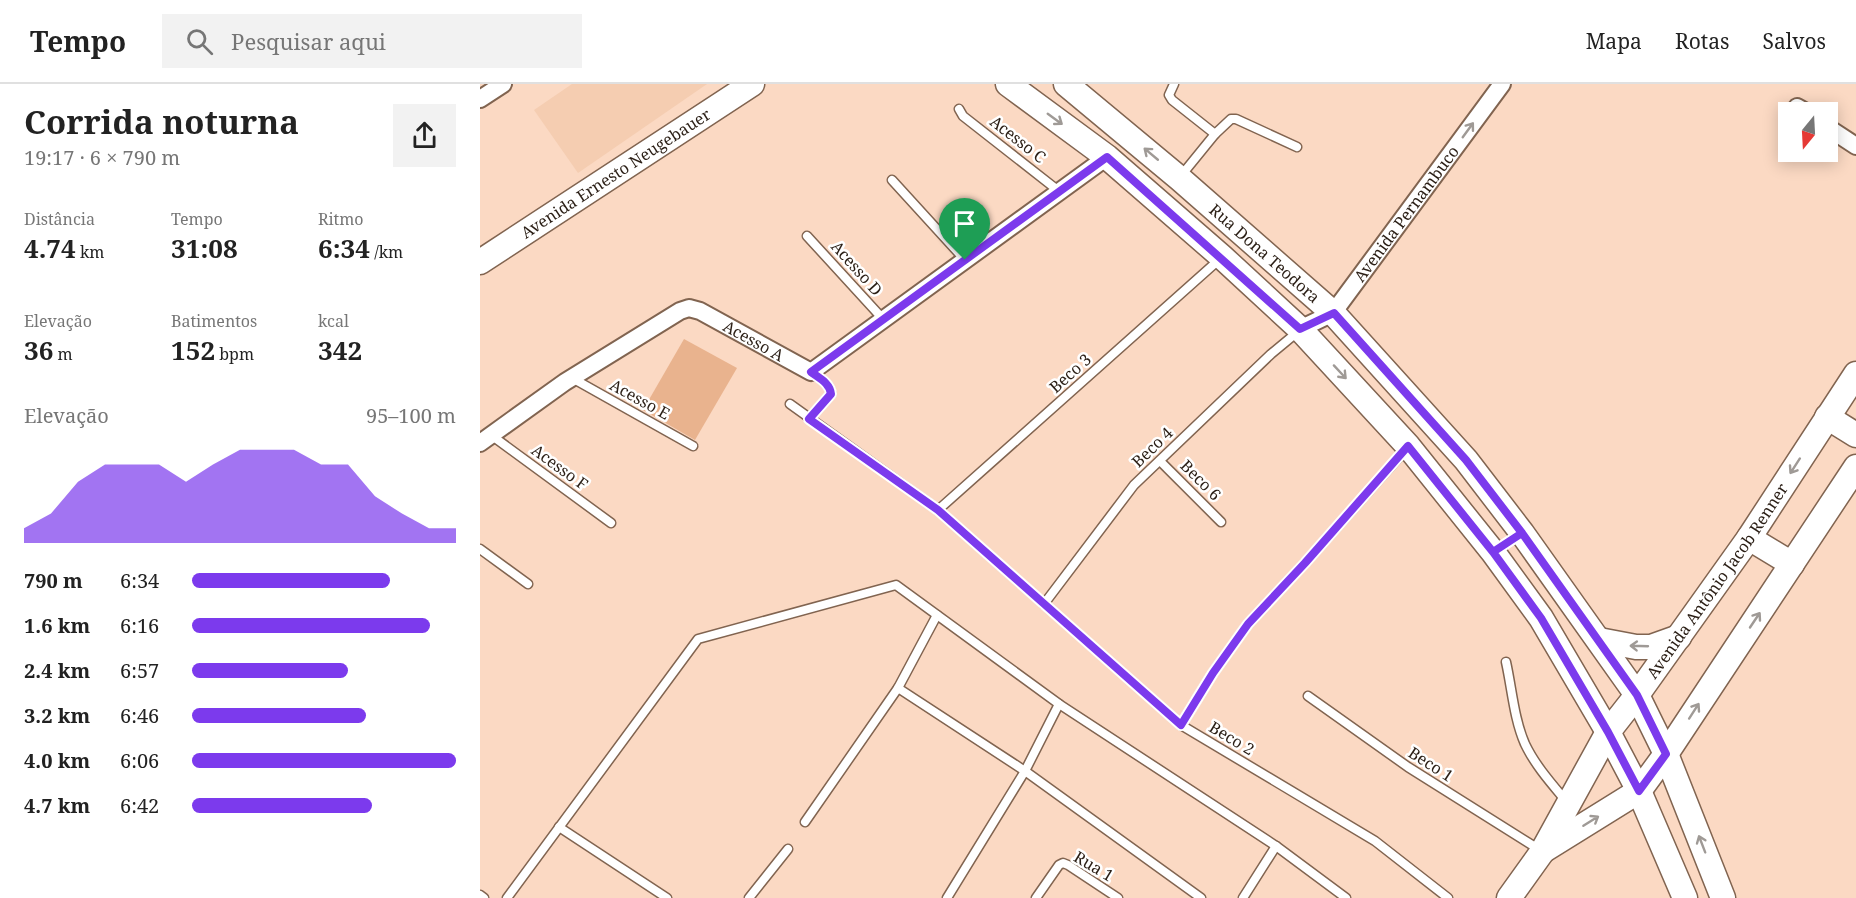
<!DOCTYPE html>
<html lang="pt">
<head>
<meta charset="utf-8">
<style>
  :root { --surface:#fff; --page:#f2f2f2; --text:#222; --muted:#767676; --line:#e0e0e0; --accent:#7c3aed }
  body { margin:0; font-family:"Noto Serif",serif; background:var(--page); color:var(--text); height:100vh; display:flex; flex-direction:column; font-size:22px; white-space:nowrap }
  * { box-sizing:border-box; margin:0 }
  p { font-size:20px; color:var(--muted) }
  .icon { flex:none; width:33px; height:33px; fill:none; stroke:currentColor; stroke-width:2; stroke-linecap:round; stroke-linejoin:round }
  .map { position:relative; flex:1; overflow:hidden }
  .side { display:flex; flex-direction:column; background:var(--surface); width:480px }
  .side>* { flex:none }
  .needle { width:39px; rotate:198deg }
  .fabs { position:absolute; left:1298px; top:18px; display:grid; gap:12px }
  .fabs a { display:grid; place-items:center; width:60px; height:60px; border-radius:0px; background:var(--surface); box-shadow:0 3px 15px #0003; font-size:30px }
  .pin { position:absolute; display:grid; place-items:center; width:51px; height:51px; color:#fff; margin:-62px -26px; border-radius:50% 50% 50% 0; rotate:-45deg; box-shadow:0 0 6px #0007 }
  .pin .icon { rotate:45deg }
  .round { display:grid; place-items:center; flex:none; width:63px; height:63px; border-radius:0px; background:var(--page) }
  .summary { display:flex; align-items:center; justify-content:space-between; height:102px; padding:0 24px }
  h1 { font-size:33px; font-weight:700; line-height:45px }
  .figures { display:grid; grid-template-columns:repeat(3,1fr); gap:9px; height:102px; padding:6px 24px }
  .figures div { display:grid; align-content:center }
  .figures b { font-size:26px; font-weight:700 }
  .figures small { font-size:16px; font-weight:400 }
  .figures p { font-size:16px }
  .chart { height:168px; padding:12px 24px }
  .chart p { display:flex; justify-content:space-between }
  .chart svg { width:100%; height:108px; margin-top:6px; fill:var(--accent); opacity:.7 }
  ul { padding:0 24px; list-style:none; font-size:20px }
  li { display:grid; grid-template-columns:96px 72px 1fr; align-items:center; height:45px }
  li i { height:15px; border-radius:8px; background:var(--accent) }
  header { display:flex; align-items:center; gap:36px; box-sizing:border-box; height:84px; padding:0 30px; background:var(--surface); border-bottom:2px solid var(--line) }
  header strong { font-size:28px }
  nav { display:flex; gap:33px; margin-inline-start:auto; font-size:21px }
  .search { width:420px; height:54px; background:var(--page); display:flex; align-items:center; gap:15px; box-sizing:border-box; padding:0 21px; border-radius:0px; color:var(--muted); font-size:22px }
  main { display:flex; flex:1; min-height:0 }
  .map>svg:first-child { display:block }
</style>
</head>
<body>
<header>
<strong>Tempo</strong>
<div class="search"><svg class="icon" aria-label="search" viewBox="0 0 24 24"><circle cx="10" cy="10" r="6"/><path d="M15 15l6 6"/></svg>Pesquisar aqui</div>
<nav><a>Mapa</a><a>Rotas</a><a>Salvos</a></nav>
</header>
<main>
<section class="side">
<div class="summary"><div><h1>Corrida noturna</h1><p>19:17 · 6 × 790 m</p></div><a class="round"><svg class="icon" aria-label="share" viewBox="0 0 24 24"><path d="M12 15V3M7 8l5-5 5 5M5 13v7h14v-7"/></svg></a></div>
<div class="figures">
<div><p>Distância</p><b>4.74<small> km</small></b></div>
<div><p>Tempo</p><b>31:08</b></div>
<div><p>Ritmo</p><b>6:34<small> /km</small></b></div>
</div>
<div class="figures">
<div><p>Elevação</p><b>36<small> m</small></b></div>
<div><p>Batimentos</p><b>152<small> bpm</small></b></div>
<div><p>kcal</p><b>342</b></div>
</div>
<div class="chart"><p><span>Elevação</span>95–100 m</p>
<svg viewBox="0 0 160 44" preserveAspectRatio="none"><path d="M0 44V38L10 32L20 19L30 12L40 12L50 12L60 19L70 12L80 6L90 6L100 6L110 12L120 12L130 25L140 32L150 38L160 38V44z"/></svg>
</div>
<ul>
<li><b>790 m</b>6:34<i style="width:75%"></i></li>
<li><b>1.6 km</b>6:16<i style="width:90%"></i></li>
<li><b>2.4 km</b>6:57<i style="width:59%"></i></li>
<li><b>3.2 km</b>6:46<i style="width:66%"></i></li>
<li><b>4.0 km</b>6:06<i style="width:100%"></i></li>
<li><b>4.7 km</b>6:42<i style="width:68%"></i></li>
</ul>
</section>
<div class="map">
<svg width="1376" height="814" viewBox="0 0 1376 814">
  <rect width="100%" height="100%" fill="#fbd9c3"/>
  <polygon fill="#f5cdb1" points="92,0 227,0 98,89 54,26"/>
  <polygon fill="#e9b38e" points="204,255 257,284 215,356 163,326"/>
  <g fill="none" stroke-linecap="round" stroke-linejoin="round">
    <defs>
      <g id="service">
        <polyline points="694,0 689,11 692,16 735,50"/>
        <polyline points="479,25 483,32 580,108"/>
        <polyline points="700,93 735,50 751,35 756,35 817,63"/>
        <polyline points="412,96 485,176"/>
        <polyline points="327,152 403,235"/>
        <polyline points="92,294 213,362"/>
        <polyline points="310,320 458,426 701,641 895,757 968,814"/>
        <path d="M 329,335 L 351,310 C 350,299 339,294 331,288"/>
        <polyline points="11,351 131,439"/>
        <polyline points="680,377 741,438"/>
        <polyline points="458,426 741,174"/>
        <polyline points="0,465 48,500"/>
        <polyline points="564,520 654,401 791,270 820,246"/>
        <path d="M 1026,578 C 1032,605 1034,635 1045,660 C 1055,681 1071,699 1086,717"/>
        <polyline points="418,604 545,687 721,814"/>
        <polyline points="828,612 928,683 1060,766"/>
        <polyline points="701,641 733,589 768,540 825,479 926,365"/>
        <polyline points="325,738 418,604 457,531"/>
        <polyline points="79,743 187,814"/>
        <polyline points="0,811 4,814"/>
        <polyline points="27,814 218,555 416,501 579,620 796,762 866,814"/>
        <polyline points="269,814 308,765"/>
        <polyline points="467,814 545,687 579,620"/>
        <polyline points="556,814 579,781 583,779 588,781 638,814"/>
        <polyline points="763,814 796,762"/>
      </g>
      <g id="minor">
        <polyline points="0,15 23,0"/>
        <polyline points="1317,23 1326,28"/>
        <polyline points="1347,43 1376,62"/>
        <path id="s1" d="M 820,245 L 853,229 L 1022,0"/>
        <path id="s2" d="M 0,359 L 85,298 L 200,227 L 209,224 L 220,227 L 331,288 L 627,73"/>
      </g>
      <g id="secondary">
        <polyline points="528,0 627,73 742,173 820,245 928,362 1013,468 1061,534 1128,648 1159,707 1205,814"/>
        <path id="s3" d="M 586,0 L 699,94 L 853,229 L 986,376 L 1042,449 L 1157,611 L 1186,670 L 1243,814"/>
        <path id="s4" d="M 0,178 L 272,0"/>
        <polyline points="1347,333 1376,351"/>
        <polyline points="1269,454 1312,480"/>
        <polyline points="1119,556 1156,563 1171,563 1199,553"/>
        <polyline points="1064,766 1159,707 1186,670 1376,383"/>
        <path id="s5" d="M 1029,814 L 1062,768 L 1128,648 L 1157,611 L 1269,454 L 1376,290"/>
      </g>
    </defs>
    <use href="#service" stroke="#816450" stroke-width="11"/>
    <use href="#minor" stroke="#816450" stroke-width="20"/>
    <use href="#secondary" stroke="#816450" stroke-width="27"/>
    <use href="#service" stroke="#fff" stroke-width="8"/>
    <use href="#minor" stroke="#fff" stroke-width="16"/>
    <use href="#secondary" stroke="#fff" stroke-width="24"/>
  </g>
  <defs><path id="oneway-shaft" d="M-6 0H5M1.5-3L5.5 0L1.5 3" fill="none" stroke-width="1.6" stroke-linecap="round" stroke-linejoin="round" transform="scale(1.5)"/></defs>
  <g stroke="#9f9a96">
    <use href="#oneway-shaft" transform="translate(575 35) rotate(36)"/>
    <use href="#oneway-shaft" transform="translate(988 46) rotate(-54)"/>
    <use href="#oneway-shaft" transform="translate(671 70) rotate(-140)"/>
    <use href="#oneway-shaft" transform="translate(860 288) rotate(47)"/>
    <use href="#oneway-shaft" transform="translate(1315 382) rotate(123)"/>
    <use href="#oneway-shaft" transform="translate(1275 536) rotate(-56)"/>
    <use href="#oneway-shaft" transform="translate(1159 562) rotate(-178)"/>
    <use href="#oneway-shaft" transform="translate(1214 627) rotate(-57)"/>
    <use href="#oneway-shaft" transform="translate(1111 737) rotate(-32)"/>
    <use href="#oneway-shaft" transform="translate(1222 760) rotate(-111)"/>
  </g>
  <g fill="none" stroke-linecap="round" stroke-linejoin="round">
    <defs>
      <path id="route" d="M 485,176 L 331,288 C 339,294 350,299 351,310 L 329,335 L 458,426 L 701,641 L 733,589 L 768,540 L 825,479 L 928,362 L 1013,468 L 1042,449 L 1157,611 L 1186,670 L 1159,707 L 1128,648 L 1061,534 L 1013,468 L 1042,449 L 986,376 L 854,229 L 820,245 L 627,73 L 485,176"/>
    </defs>
    <use href="#route" stroke="#fff" stroke-width="12"/>
    <use href="#route" stroke="#7c3aed" stroke-width="8"/>
  </g>
  <g text-anchor="middle" stroke-width="5" stroke-linejoin="round" paint-order="stroke">
    <g font-size="16" fill="#2a1e15" stroke="#fff">
      <text transform="translate(538 55) rotate(38)" y="6">Acesso C</text>
      <text dy="6" stroke="none"><textPath href="#s4" startOffset="162">Avenida Ernesto Neugebauer</textPath></text>
      <text dy="6" stroke="none"><textPath href="#s1" startOffset="160">Avenida Pernambuco</textPath></text>
      <text dy="6" stroke="none"><textPath href="#s3" startOffset="261">Rua Dona Teodora</textPath></text>
      <text transform="translate(377 184) rotate(48)" y="6">Acesso D</text>
      <text dy="6" stroke="none"><textPath href="#s2" startOffset="322">Acesso A</textPath></text>
      <text transform="translate(590 289) rotate(-42)" y="6">Beco 3</text>
      <text transform="translate(160 315) rotate(29)" y="6">Acesso E</text>
      <text transform="translate(672 363) rotate(-44)" y="6">Beco 4</text>
      <text transform="translate(80 383) rotate(36)" y="6">Acesso F</text>
      <text transform="translate(721 396) rotate(45)" y="6">Beco 6</text>
      <text dy="6" stroke="none"><textPath href="#s5" startOffset="380">Avenida Antônio Jacob Renner</textPath></text>
      <text transform="translate(752 654) rotate(31)" y="6">Beco 2</text>
      <text transform="translate(951 680) rotate(33)" y="6">Beco 1</text>
      <text transform="translate(614 782) rotate(31)" y="6">Rua 1</text>
    </g>
  </g>
</svg>
<div class="fabs">
<a><svg class="needle" viewBox="-14 -14 28 28"><path d="M0-13l5 13h-10z" fill="#e53935"/><path d="M0 13l5-13h-10z" fill="#767676"/></svg></a>
</div>
<div class="pin" style="left:485px;top:176px;background:#1e9e55"><svg class="icon" aria-label="arrive" viewBox="0 0 24 24"><path d="M6 21V4h12l-3 4 3 4H6"/></svg></div>
</div>
</main>
</body>
</html>
